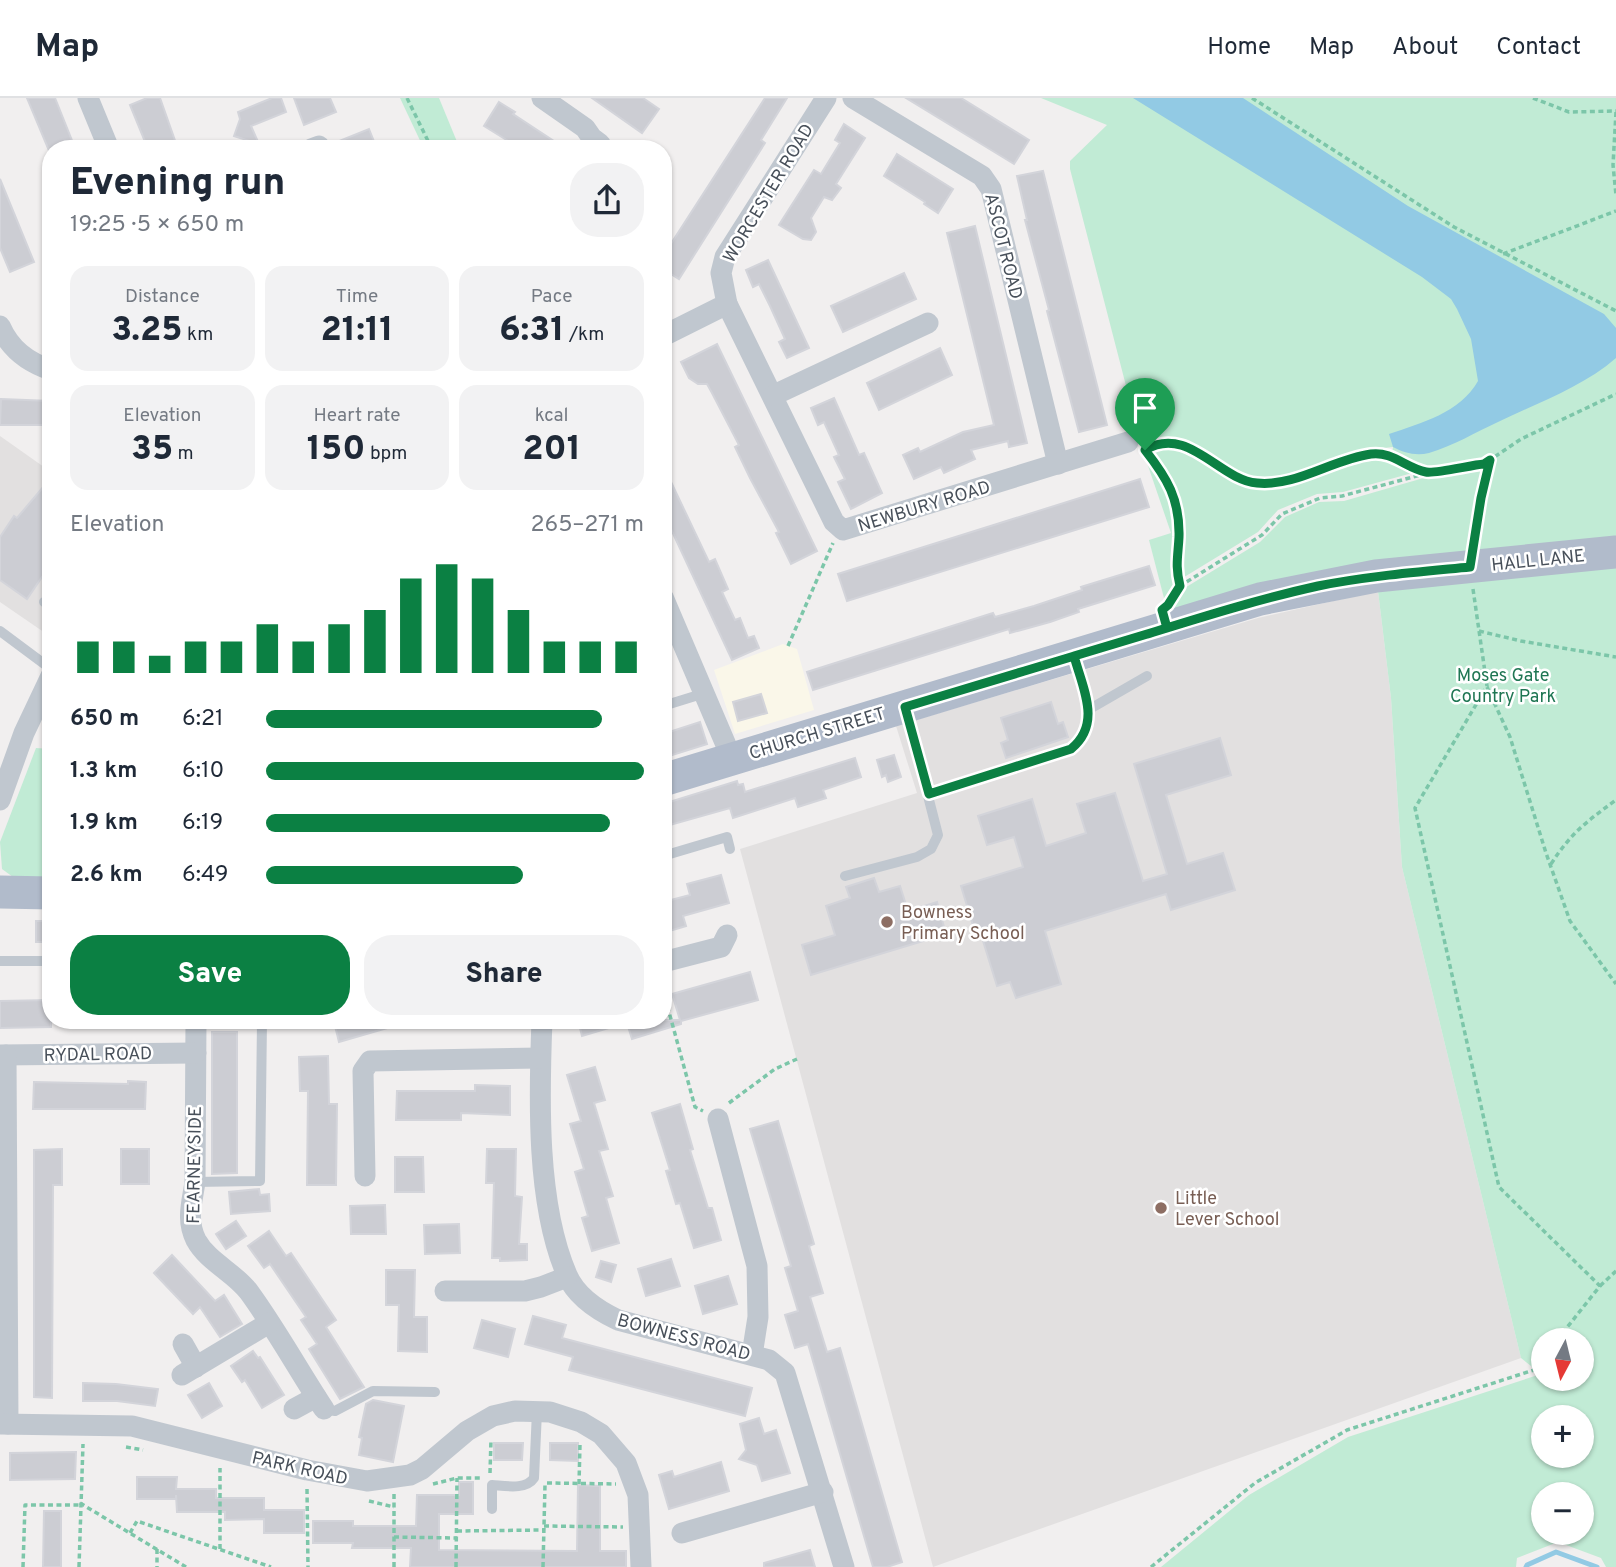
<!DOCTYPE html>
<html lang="en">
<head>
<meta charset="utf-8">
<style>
  :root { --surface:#fff; --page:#f2f2f3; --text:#1f2937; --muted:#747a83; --line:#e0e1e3; --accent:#0b8043 }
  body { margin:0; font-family:Overpass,sans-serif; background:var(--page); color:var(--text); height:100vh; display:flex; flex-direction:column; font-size:26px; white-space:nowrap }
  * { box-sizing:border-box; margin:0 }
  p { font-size:23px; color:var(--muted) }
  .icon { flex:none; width:38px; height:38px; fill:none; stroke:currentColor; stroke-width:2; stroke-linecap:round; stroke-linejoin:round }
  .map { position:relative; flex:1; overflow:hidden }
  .sheet { position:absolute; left:42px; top:42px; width:630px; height:889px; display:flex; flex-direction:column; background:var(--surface); border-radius:28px; box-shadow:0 2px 5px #0004 }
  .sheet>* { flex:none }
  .needle { width:46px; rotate:187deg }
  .tools { position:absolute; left:1531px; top:1230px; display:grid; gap:14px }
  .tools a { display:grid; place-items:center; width:63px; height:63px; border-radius:50%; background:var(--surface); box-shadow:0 2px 5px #0004; font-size:35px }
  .pin { position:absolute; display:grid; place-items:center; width:60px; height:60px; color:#fff; margin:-72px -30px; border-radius:50% 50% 50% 0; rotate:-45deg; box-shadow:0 0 7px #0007 }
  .pin .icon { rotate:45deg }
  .round { display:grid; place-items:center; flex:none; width:74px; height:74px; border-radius:28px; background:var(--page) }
  .head { display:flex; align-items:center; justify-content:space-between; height:119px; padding:0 28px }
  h1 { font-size:38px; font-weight:800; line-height:52px }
  .stats { display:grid; grid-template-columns:repeat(3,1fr); gap:10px; height:119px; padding:7px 28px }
  .stats div { display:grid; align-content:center; border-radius:18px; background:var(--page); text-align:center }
  .stats b { font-size:35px; font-weight:800 }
  .stats small { font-size:19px; font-weight:400 }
  .stats p { font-size:19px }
  .chart { height:196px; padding:14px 28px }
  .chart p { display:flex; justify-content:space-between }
  .chart svg { width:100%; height:126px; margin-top:7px; stroke:var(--accent); stroke-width:6 }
  .primary-button { display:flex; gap:14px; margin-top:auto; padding:14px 28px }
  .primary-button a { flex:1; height:80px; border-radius:28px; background:var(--accent); color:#fff; font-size:28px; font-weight:800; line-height:80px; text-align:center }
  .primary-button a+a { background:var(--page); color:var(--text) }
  ul { padding:0 28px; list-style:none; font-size:23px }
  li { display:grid; grid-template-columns:112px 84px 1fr; align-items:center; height:52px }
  li i { height:18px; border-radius:9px; background:var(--accent) }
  header { display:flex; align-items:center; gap:42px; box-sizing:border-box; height:98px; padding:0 35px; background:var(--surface); border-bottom:2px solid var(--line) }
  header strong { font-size:33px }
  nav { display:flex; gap:38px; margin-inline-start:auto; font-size:24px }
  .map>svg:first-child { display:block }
</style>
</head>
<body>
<header>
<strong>Map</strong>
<nav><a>Home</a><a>Map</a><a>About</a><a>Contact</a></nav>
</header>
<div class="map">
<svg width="1616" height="1469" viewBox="0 0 1616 1469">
  <rect width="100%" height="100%" fill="#f1efef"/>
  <polygon fill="#faf7e9" points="783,546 797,551 814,612 735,636 714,572"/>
  <g fill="#e2e0e0">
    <polygon points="0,338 51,374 51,539 0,504"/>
    <polygon points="1378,493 1391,600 1402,769 1521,1260 933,1469 740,751 917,695 896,628 1258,520"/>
  </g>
  <g fill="#c1ebd5" fill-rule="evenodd">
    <polygon points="400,0 439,0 460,51 424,51"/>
    <path d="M 1041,0 L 1616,0 L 1616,1469 L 1606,1469 L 1601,1460 L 1558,1444 L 1517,1460 L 1516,1469 L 1161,1469 L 1249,1397 L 1348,1339 L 1541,1276 L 1521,1260 L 1402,769 L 1391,600 L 1378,493 L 1169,513 L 1183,491 L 1260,444 L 1285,419 L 1319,404 L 1344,403 L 1427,379 L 1416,374 L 1343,394 L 1317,396 L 1278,412 L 1258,434 L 1181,481 C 1178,468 1182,457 1183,443 C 1188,406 1175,381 1152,353 L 1160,349 C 1167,350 1175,350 1181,352 C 1208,361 1230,390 1259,389 C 1297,389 1362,351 1391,363 L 1393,349 C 1353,352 1292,386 1256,380 C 1224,375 1200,343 1167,340 C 1159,339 1149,342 1140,342 L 1070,71 L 1070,63 L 1107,27 ZM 1544,1242 L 1582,1242 L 1582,1281 L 1544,1281 ZM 1544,1320 L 1582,1320 L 1582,1358 L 1544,1358 ZM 1544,1396 L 1582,1396 L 1582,1435 L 1544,1435 Z"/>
    <polygon points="1144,356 1164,381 1174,405 1175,437 1173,467 1177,487 1165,504 1149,442 1171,435"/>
    <polygon points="36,650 51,651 51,781 13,779 2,771 0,744"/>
  </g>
  <path fill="#92cae4" d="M 1133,0 L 1243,0 L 1408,108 L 1604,216 L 1616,230 L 1616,260 C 1583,289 1537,305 1498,324 C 1476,334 1453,348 1429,355 C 1416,358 1404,355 1393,349 L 1389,336 C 1421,325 1460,315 1478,283 L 1471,241 L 1457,211 L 1451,201 L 1422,179 Z"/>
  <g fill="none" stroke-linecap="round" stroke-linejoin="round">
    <polyline stroke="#92cae4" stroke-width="5" points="1526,1469 1527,1467 1556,1454 1597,1469"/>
  </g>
  <g fill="#cccdd3" stroke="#d3d4da" stroke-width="2">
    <polygon points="27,0 55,0 73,45 59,51 51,51 50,55"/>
    <polygon points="147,0 160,0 178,51 148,51 130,7"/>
    <polygon points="272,0 281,0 286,14 251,28 259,46 234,38 240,21 238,14"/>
    <polygon points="294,0 330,0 336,14 304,27"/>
    <polygon points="592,0 643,0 659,11 642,35"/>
    <polygon points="765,0 787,0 761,42 765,45 679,181 663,171 663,158"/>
    <polygon points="906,0 961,0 1029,42 1014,66"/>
    <polygon points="499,4 515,14 513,16 566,51 521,51 484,28"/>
    <polygon points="844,26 865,40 836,86 841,90 832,102 824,99 811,120 816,134 811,142 803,141 779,127 814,72 821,76 840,45 835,42"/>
    <polygon points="369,31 375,46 365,51 332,51 332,46"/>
    <polygon points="897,56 953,91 938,115 924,106 925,104 884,78"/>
    <polygon points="1043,73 1107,327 1079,334 1047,213 1049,212 1025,122 1027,122 1017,78"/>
    <polygon points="0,81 34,164 10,174 0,150"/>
    <polygon points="975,128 1027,345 1009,349 1008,343 971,352 975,361 944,375 941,369 914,381 903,357 918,350 920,354 963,334 994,327 947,135"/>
    <polygon points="768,162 809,250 787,260 779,244 785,241 770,208 759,186 753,189 746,172"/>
    <polygon points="904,175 916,201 843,234 831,208"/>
    <polygon points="717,246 817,453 791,466 776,435 779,434 750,380 735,349 739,347 712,295 707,286 698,286 689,280 681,264"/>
    <polygon points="940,250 952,277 879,312 867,285"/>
    <polygon points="834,300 859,357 864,355 882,395 851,411 838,384 845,381 834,359 839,357 824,324 818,327 811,310"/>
    <polygon points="1,301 51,303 51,327 0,327"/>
    <polygon points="663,367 709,464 715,461 728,491 722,494 735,522 740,520 748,540 754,538 759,550 732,562 663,414"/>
    <polygon points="1140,381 1149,409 847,503 838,476"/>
    <polygon points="43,389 51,395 51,461 43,471 46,473 27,501 0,482 0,439 14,418 17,420"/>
    <polygon points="1149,468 1155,487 1078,511 1079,514 1050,524 1010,535 1009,531 813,592 807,574 993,515 995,519 1034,508 1082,492 1081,489"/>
    <polygon points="761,596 767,615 738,623 733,604"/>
    <polygon points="1051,604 1058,626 1063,624 1068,639 1006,660 1001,645 1008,642 1001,620"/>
    <polygon points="700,624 707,646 663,660 663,636"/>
    <polygon points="1220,640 1231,677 1166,697 1187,766 1223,755 1235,792 1171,812 1166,796 1045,833 1061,886 1016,900 1010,884 997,888 979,830 974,831 961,788 1023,769 1014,739 987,747 978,718 1032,701 1046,748 1086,735 1077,706 1115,695 1143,783 1167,776 1134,666"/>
    <polygon points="894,657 901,679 888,684 886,677 882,679 877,662"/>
    <polygon points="855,660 861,679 823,692 826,700 798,709 795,700 733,720 730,710 663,729 663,706 737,683 738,687 743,686 745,694"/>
    <polygon points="721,777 729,805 683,818 686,828 663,835 663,804 690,797 687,786"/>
    <polygon points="874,780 879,794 900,788 908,813 937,804 946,836 811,877 802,847 835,837 826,808 850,800 846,789"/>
    <rect x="36" y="823" width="15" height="21"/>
    <polygon points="750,874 758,902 681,923 681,926 632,941 626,922 680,922 672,896"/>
    <polygon points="51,902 51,929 0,930 0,903"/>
    <polygon points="341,922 400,922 401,926 339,944 335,928 342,926"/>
    <polygon points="578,922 621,922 622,926 582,938"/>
    <polygon points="212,934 237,934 237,1075 212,1076"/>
    <polygon points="328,958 329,1006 337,1006 336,1087 307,1087 308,993 300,993 299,959"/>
    <polygon points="595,969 605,1002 594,1005 608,1051 599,1053 613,1098 606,1100 619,1145 592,1153 582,1120 588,1118 575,1074 584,1071 570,1026 581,1023 567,977"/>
    <polygon points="128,983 146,984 145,1011 33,1011 34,984 128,986"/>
    <polygon points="475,987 510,988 510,1017 461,1015 461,1022 396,1022 397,993 475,993"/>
    <polygon points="680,1006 693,1051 690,1052 708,1110 712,1110 721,1142 694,1150 680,1105 676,1106 666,1073 670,1072 652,1015"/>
    <polygon points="778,1023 814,1146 809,1148 823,1195 810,1199 827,1254 840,1250 902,1464 887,1469 873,1469 808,1246 795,1250 785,1217 798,1213 785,1170 791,1168 750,1031"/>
    <polygon points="62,1051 62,1087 53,1087 52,1300 34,1299 34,1052"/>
    <rect x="121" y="1051" width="28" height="35"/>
    <polygon points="487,1051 516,1051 515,1098 522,1099 519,1146 527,1146 527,1162 500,1163 500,1160 492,1160 494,1085 486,1085"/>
    <polygon points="395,1059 423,1059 424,1094 395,1094"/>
    <polygon points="259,1091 260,1097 269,1096 270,1113 231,1116 229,1094"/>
    <polygon points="385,1107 386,1136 351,1136 350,1108"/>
    <polygon points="236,1123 246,1138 226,1151 216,1136"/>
    <polygon points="459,1126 460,1155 425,1156 424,1127"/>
    <polygon points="269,1133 286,1158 291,1155 336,1222 326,1229 364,1289 340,1301 309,1251 317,1246 301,1222 306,1219 270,1166 264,1170 248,1148"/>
    <polygon points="172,1157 215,1203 224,1197 242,1226 220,1239 200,1209 193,1216 154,1175"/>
    <polygon points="671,1161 680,1188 646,1198 638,1171"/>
    <polygon points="601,1163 616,1167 611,1184 596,1179"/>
    <polygon points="386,1172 415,1172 414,1219 427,1219 427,1254 398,1253 399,1207 386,1207"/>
    <polygon points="728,1178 737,1206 703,1216 695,1188"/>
    <polygon points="533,1218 566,1227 562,1240 752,1290 745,1318 569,1272 573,1259 525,1246"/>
    <polygon points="482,1222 515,1231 508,1259 474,1250"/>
    <polygon points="253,1253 258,1260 260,1259 284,1297 262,1310 245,1282 242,1284 231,1268"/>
    <polygon points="83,1285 116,1286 158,1291 155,1308 117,1303 83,1303"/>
    <polygon points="209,1285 222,1308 202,1320 188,1297"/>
    <polygon points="373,1302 404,1308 393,1364 359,1357 362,1340 359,1339 366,1306"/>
    <polygon points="759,1320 764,1336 776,1332 790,1375 762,1383 757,1367 739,1361 746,1352 740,1326"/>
    <polygon points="494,1345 523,1345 522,1362 494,1362"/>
    <polygon points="550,1345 578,1345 578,1363 550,1362"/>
    <polygon points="76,1354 75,1381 10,1382 10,1355"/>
    <polygon points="721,1364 729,1393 669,1411 659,1377 672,1373 674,1379"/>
    <polygon points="137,1379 177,1379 176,1391 216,1391 216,1400 264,1400 264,1412 304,1412 304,1435 264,1435 264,1421 225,1422 225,1414 177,1414 176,1397 176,1401 137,1401"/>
    <polygon points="459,1384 473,1384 473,1416 439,1416 439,1452 577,1453 578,1387 600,1388 600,1453 626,1453 626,1469 410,1469 411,1450 352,1450 353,1445 313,1445 313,1423 353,1423 353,1428 416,1428 417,1397 459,1397"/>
    <polygon points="44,1413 61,1413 61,1469 43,1469"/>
    <polygon points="810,1452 815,1469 764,1469 764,1465"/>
  </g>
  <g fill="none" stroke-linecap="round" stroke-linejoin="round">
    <g stroke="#7cc6a9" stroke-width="3.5" stroke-dasharray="5 3.5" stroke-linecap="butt">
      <polyline points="407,0 432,51"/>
      <polyline points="1252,0 1454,129 1616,213"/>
      <polyline points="1533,0 1569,14 1616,13"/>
      <polyline points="1616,14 1613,67 1616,97"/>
      <polyline points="1503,156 1616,113"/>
      <path d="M 1143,351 C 1168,373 1181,406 1179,440 C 1177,460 1175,468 1180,488"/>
      <path d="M 1145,352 C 1188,326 1220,383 1258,385 C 1287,387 1319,372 1346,363 C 1359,360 1370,355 1383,356 C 1397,358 1414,369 1428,375"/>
      <polyline points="1473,445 1490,362"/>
      <polyline points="1473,491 1487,588 1415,710 1499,1089 1600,1188 1557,1242"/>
      <polyline points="1171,503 1180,488 1262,437 1282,416 1320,400 1342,398 1428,375 1484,366 1521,341 1616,296"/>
      <polyline points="1479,533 1521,543 1616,559"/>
      <polyline points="788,548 833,445"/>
      <polyline points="1487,589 1510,639 1546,755 1570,823 1616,886"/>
      <path d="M 1551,766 C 1571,735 1586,724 1616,702"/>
      <polyline points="663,892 695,1009 703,1013"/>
      <polyline points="729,1005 775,971 797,961"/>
      <polyline points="1600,1188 1616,1173"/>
      <polyline points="126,1349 143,1352"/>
      <polyline points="490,1375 491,1341"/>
      <polyline points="547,1385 616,1386"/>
      <polyline points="433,1386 457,1380 480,1380"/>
      <polyline points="579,1386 580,1346"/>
      <polyline points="307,1391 308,1469"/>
      <polyline points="369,1403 394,1409"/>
      <polyline points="80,1405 186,1469"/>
      <polyline points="544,1428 623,1429"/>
      <polyline points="457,1433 544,1432"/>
      <polyline points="130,1435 137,1423 271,1469"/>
      <polyline points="394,1439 457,1440"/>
      <polyline points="157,1451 157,1469"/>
      <polyline points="220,1451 220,1370"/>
      <polyline points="23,1469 25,1407 80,1407"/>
      <polyline points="79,1469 83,1346"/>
      <polyline points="394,1469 394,1396"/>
      <polyline points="456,1469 457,1380"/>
      <polyline points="543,1469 545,1387"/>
      <polyline points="1151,1469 1255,1385 1347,1332 1534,1272 1544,1260"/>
    </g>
    <g stroke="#c0c7cf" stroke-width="10">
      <polyline points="44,504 51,509"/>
      <polyline points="0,533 51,571"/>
      <polyline points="663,608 705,595"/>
      <polyline points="1088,612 1147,578"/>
      <path d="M 929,696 L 1071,651 C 1102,626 1083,592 1075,559"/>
      <polyline points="663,758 727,739 730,751"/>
      <polyline points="845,778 917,759 931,751 938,737 906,612"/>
      <polyline points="0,863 51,863"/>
      <polyline points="195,1084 260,1083 262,923 196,922"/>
      <polyline points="324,1311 335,1313 373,1293 435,1294"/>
      <path d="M 492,1411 L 492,1387 C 506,1388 526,1392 534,1380 L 537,1313"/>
    </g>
    <g stroke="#c0c7cf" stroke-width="21">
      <polyline points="88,0 109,51"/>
      <polyline points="542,0 585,30 592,40 600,46"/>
      <polyline points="853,0 982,78 991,91 1058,366"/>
      <polyline points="311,51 319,48"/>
      <polyline points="727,206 834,424 843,432 1128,344"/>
      <path d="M 0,228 C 10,251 27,264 51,272"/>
      <polyline points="663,238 727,206 721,175 725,159 826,0"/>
      <polyline points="774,297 928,225"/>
      <polyline points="663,499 732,661"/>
      <polyline points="0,702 24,635 51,578"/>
      <polyline points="663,864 721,849 727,837"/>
      <path d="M 196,922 L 195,1084 C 192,1105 186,1122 196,1142 C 208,1164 234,1174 249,1194 C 276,1231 299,1273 324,1311"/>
      <path d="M 542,922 C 539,999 536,1106 567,1177 C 576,1198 599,1213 618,1222 L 769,1262 L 785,1275 L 844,1469"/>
      <polyline points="0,957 196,955"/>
      <polyline points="6,957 8,1326"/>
      <polyline points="718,1021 757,1168 758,1219 752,1257"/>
      <polyline points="365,1078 363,973 370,963 540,960"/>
      <polyline points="445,1193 525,1193 541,1189 567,1179"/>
      <polyline points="183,1246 196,1269"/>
      <polyline points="182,1277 269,1225"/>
      <polyline points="294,1311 316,1299"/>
      <polyline points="0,1326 132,1328 307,1372 367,1383 410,1377 422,1371 467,1333 493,1318 515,1313 550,1314 581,1324 601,1336 626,1365 638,1397 641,1469"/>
      <polyline points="682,1435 823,1394"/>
    </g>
    <g stroke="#b1bbcb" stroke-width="33">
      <polyline points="663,682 1260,501 1376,478 1616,454"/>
      <polyline points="0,794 51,795"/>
    </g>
  </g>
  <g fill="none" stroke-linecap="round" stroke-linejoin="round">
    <defs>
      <path id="route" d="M 1145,352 C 1167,380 1180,401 1179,439 C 1178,459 1175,467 1180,488 L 1168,507 L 1162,512 L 1167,530 L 1074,558 C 1083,591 1102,626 1071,651 L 929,696 L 905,609 C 985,585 1064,561 1144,537 C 1202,519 1259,501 1318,488 C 1368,478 1419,474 1470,469 L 1481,400 L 1490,362 L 1484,366 C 1471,367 1435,376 1426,374 C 1406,370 1392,353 1371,356 C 1333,361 1296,389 1257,385 C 1219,382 1188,326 1145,352"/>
    </defs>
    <use href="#route" stroke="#fff" stroke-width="14"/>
    <use href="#route" stroke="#0b8043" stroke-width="9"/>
  </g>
  <g fill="#8d6e63" stroke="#fff" stroke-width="2.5">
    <circle cx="887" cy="824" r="7"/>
    <circle cx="1161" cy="1110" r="7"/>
  </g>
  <g text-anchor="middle" stroke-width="5" stroke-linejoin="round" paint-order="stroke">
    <g font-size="18" fill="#48505a" stroke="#fff">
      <text transform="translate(768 95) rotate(-59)" y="6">WORCESTER ROAD</text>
      <text transform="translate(1004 148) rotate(76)" y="6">ASCOT ROAD</text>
      <text transform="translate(924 408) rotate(-17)" y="6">NEWBURY ROAD</text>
      <text transform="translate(1538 462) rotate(-6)" y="6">HALL LANE</text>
      <text transform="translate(817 635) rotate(-17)" y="6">CHURCH STREET</text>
      <text transform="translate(98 956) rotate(-1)" y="6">RYDAL ROAD</text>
      <text transform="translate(194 1067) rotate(-89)" y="6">FEARNEYSIDE</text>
      <text transform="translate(684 1239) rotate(15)" y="6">BOWNESS ROAD</text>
      <text transform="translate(300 1370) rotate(13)" y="6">PARK ROAD</text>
    </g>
    <g font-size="18" fill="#1f7653" stroke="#fff">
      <text x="1503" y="583">Moses Gate<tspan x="1503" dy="21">Country Park</tspan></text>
    </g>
    <g font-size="18" fill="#785e54" stroke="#fff" text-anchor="start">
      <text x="901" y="820">Bowness<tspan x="901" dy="21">Primary School</tspan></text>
      <text x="1175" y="1106">Little<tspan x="1175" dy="21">Lever School</tspan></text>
    </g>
  </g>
</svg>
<div class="tools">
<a><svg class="needle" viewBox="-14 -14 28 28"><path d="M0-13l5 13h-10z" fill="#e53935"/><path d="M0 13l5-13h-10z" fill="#747a83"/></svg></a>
<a>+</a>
<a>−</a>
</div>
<div class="pin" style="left:1145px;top:352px;background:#1e9e55"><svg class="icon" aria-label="arrive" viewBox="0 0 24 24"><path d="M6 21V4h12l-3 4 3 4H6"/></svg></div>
<section class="sheet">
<div class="head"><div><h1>Evening run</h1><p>19:25 · 5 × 650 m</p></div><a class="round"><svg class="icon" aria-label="share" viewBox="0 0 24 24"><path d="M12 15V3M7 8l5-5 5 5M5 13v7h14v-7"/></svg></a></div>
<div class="stats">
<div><p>Distance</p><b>3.25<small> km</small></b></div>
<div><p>Time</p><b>21:11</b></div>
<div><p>Pace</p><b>6:31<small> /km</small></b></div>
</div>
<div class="stats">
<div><p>Elevation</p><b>35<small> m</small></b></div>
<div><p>Heart rate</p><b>150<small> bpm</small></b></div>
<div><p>kcal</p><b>201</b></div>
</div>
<div class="chart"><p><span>Elevation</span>265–271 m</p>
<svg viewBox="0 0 160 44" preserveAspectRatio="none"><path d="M5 44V33M15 44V33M25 44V38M35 44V33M45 44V33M55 44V27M65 44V33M75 44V27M85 44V22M95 44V11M105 44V6M115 44V11M125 44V22M135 44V33M145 44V33M155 44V33"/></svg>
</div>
<ul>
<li><b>650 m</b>6:21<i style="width:89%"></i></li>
<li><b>1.3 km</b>6:10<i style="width:100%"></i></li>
<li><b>1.9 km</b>6:19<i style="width:91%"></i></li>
<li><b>2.6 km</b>6:49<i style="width:68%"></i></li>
</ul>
<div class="primary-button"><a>Save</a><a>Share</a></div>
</section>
</div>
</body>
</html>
